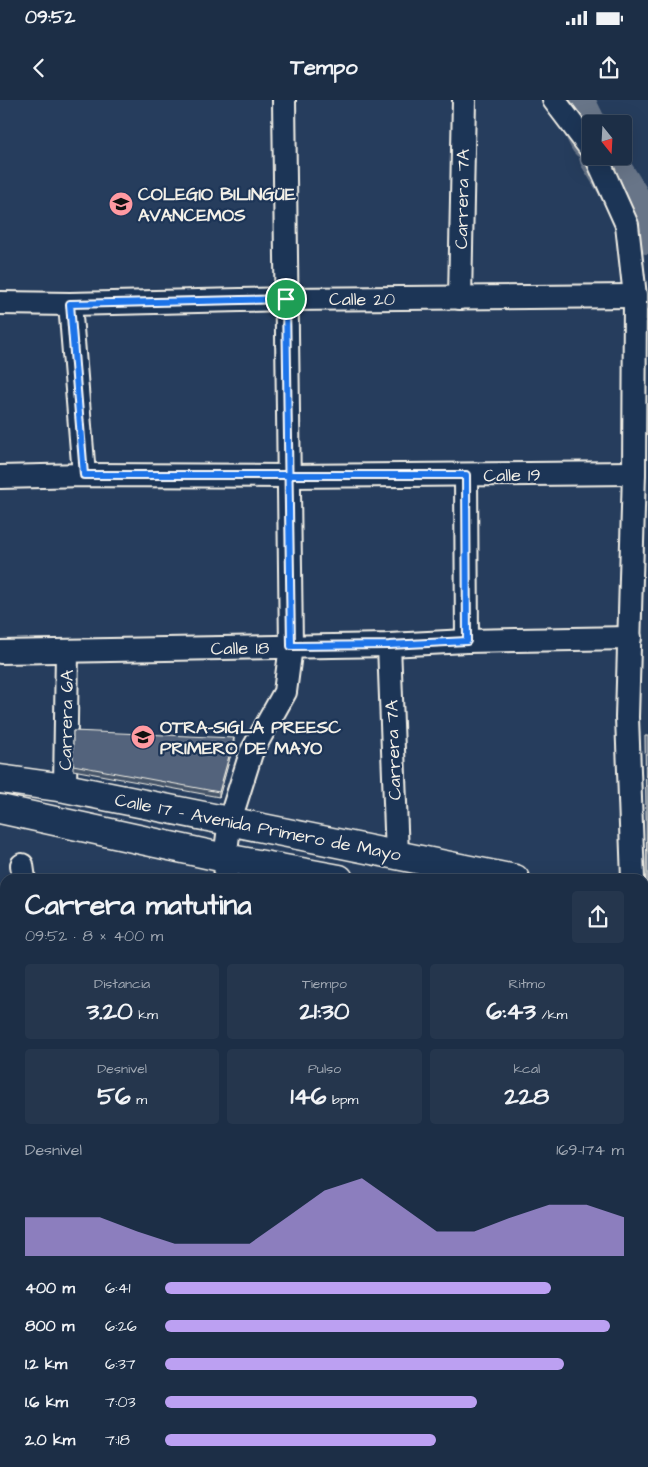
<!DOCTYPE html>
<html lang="es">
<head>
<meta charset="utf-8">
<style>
  :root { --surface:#1c2e46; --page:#25364d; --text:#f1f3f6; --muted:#a0a8b3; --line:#3a4a5f; --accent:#bca0f2 }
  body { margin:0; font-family:"Architects Daughter",sans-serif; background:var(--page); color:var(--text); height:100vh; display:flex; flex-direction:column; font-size:19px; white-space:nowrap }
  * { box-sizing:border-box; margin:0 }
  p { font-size:16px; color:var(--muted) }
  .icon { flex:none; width:28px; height:28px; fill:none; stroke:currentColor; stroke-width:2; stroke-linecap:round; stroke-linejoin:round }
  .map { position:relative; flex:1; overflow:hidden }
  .details { position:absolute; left:0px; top:774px; width:649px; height:594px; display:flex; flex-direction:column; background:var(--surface); border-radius:15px 15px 0 0; box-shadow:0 5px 20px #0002,0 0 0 1px var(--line) }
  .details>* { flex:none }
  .needle { width:32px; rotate:162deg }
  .fabs { position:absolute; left:582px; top:15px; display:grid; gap:10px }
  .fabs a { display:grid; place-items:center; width:50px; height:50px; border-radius:5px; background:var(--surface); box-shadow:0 5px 20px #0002,0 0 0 1px var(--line); font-size:25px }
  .pin { position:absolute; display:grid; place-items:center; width:42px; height:42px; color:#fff; margin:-21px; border:2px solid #fff; border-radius:50%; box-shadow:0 1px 5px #0007 }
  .round { display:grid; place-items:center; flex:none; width:52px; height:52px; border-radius:5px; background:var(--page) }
  .summary { display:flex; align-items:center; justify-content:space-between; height:85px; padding:0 25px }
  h1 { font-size:28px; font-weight:700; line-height:38px }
  .stats { display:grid; grid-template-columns:repeat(3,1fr); gap:8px; height:85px; padding:5px 25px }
  .stats div { display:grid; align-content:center; border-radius:5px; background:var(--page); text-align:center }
  .stats b { font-size:25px; font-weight:700 }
  .stats small { font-size:14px; font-weight:400 }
  .stats p { font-size:14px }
  .chart { height:140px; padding:10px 25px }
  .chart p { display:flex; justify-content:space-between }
  .chart svg { width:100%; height:90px; margin-top:5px; fill:var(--accent); opacity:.7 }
  ul { padding:0 25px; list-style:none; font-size:16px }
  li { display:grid; grid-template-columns:80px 60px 1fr; align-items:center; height:38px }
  li i { height:12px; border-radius:6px; background:var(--accent) }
  .status { display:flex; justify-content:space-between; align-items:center; height:35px; padding:0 25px; background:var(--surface); direction:ltr }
  .status svg { height:14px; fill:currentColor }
  header { display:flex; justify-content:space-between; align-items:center; height:65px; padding:0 25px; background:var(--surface); font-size:22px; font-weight:700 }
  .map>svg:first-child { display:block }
</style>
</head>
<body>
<div class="status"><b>09:52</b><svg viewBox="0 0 49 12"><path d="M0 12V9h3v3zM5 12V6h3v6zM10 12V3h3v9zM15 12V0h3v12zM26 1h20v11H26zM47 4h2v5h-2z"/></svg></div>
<header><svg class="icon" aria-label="back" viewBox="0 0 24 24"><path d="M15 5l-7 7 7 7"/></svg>Tempo<svg class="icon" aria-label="share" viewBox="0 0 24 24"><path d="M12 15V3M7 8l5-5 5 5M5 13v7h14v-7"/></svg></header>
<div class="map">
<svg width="648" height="1367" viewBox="0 0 648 1367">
  <rect width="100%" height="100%" fill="#263d5d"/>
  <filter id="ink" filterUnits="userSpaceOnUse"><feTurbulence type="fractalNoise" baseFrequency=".02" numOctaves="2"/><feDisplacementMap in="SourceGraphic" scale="10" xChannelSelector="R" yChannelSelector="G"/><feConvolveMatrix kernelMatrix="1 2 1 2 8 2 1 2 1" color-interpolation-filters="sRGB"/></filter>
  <g filter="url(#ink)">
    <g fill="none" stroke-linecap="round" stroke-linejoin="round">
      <g stroke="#677588" stroke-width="44">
        <polyline points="572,0 591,39"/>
        <polyline points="601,56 648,132"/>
      </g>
      <defs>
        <g id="street">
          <polyline points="554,0 591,49"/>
          <polyline points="596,56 627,125 635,196 634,373 627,617 633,779"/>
          <polyline points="460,198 464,0"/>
          <polyline points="0,203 70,204 286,199 635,196"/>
          <polyline points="70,204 84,375"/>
          <polyline points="466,375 467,541"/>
          <polyline points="0,377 84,375 288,376 634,373"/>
          <polyline points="389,545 397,755"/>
          <polyline points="0,552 389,545 467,541 630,538"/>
          <polyline points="65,688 67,551"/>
          <polyline points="22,765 24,779"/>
          <polyline points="226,779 225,758 230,720 251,653 285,592 291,546 284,0"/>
          <polyline points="0,944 5,944"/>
          <polyline points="0,1107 5,1106"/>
          <polyline points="0,1278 5,1278"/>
          <polyline points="246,1367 246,1362"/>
        </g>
        <g id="secondary">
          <polyline points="0,679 65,688 515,779"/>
          <polyline points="0,709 225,758 339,779"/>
          <polyline points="644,804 648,805"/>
          <polyline points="644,833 648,834"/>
          <polyline points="615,1367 615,1362"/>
        </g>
      </defs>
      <use href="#street" stroke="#f4f1e8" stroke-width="26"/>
      <use href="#secondary" stroke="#f4f1e8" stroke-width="31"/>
      <use href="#street" stroke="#1d3557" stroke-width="22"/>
      <use href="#secondary" stroke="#1d3557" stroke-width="28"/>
    </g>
    <g fill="#47566a" stroke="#f4f1e8">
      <polygon points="73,631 234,643 219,697 73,670"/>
      <polygon points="548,1362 548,1367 373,1367"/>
    </g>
    <polygon fill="#394656" stroke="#f4f1e8" points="234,638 234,643 219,697 219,692"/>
    <g fill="#52647b" stroke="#f4f1e8">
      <polygon points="73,631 234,638 219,692 73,665"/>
      <polygon points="645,636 648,636 648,786 647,785"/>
      <polygon points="648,1241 648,1367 641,1367 641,1362 644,1362 644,1315"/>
      <polygon points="5,1289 5,1362 73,1362 73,1367 0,1367 0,1290"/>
      <polygon points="373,1362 548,1362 548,1365 373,1367"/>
      <polygon points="307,1364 307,1367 267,1367 267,1365"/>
    </g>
  </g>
  <g fill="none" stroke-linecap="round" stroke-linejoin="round" filter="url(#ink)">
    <defs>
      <path id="route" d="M 286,199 C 287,315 289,431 291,546 L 389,545 L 467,541 L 466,375 L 84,375 L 70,204 L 286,199"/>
    </defs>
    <use href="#route" stroke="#fff" stroke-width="10"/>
    <use href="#route" stroke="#1a73e8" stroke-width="6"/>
  </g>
  <defs>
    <symbol id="school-disc" viewBox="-11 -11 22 22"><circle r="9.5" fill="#ff9aa2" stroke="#1d3557"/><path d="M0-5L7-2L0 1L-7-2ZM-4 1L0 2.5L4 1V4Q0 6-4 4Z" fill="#111"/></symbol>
  </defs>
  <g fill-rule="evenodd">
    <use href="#school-disc" x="107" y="90" width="28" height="28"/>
    <use href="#school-disc" x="129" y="623" width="28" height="28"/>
  </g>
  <g text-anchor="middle" stroke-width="4.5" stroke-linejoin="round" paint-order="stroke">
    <g font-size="18" font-weight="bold" fill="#f4f1e8" stroke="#1d3557" text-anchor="start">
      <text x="138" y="100">COLEGIO BILINGÜE<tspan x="138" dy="21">AVANCEMOS</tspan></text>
      <text x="160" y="633">OTRA-SIGLA PREESC<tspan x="160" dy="21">PRIMERO DE MAYO</tspan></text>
    </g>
    <g font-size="18" fill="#f4f1e8" stroke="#1d3557">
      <text transform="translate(462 99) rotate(-89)" y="6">Carrera 7A</text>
      <text x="362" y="205">Calle 20</text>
      <text transform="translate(512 375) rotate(-1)" y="6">Calle 19</text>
      <text transform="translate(240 548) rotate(-1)" y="6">Calle 18</text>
      <text transform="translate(66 620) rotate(-89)" y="6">Carrera 6A</text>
      <text transform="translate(393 650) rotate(-92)" y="6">Carrera 7A</text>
      <text transform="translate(258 727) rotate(11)" y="6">Calle 17 - Avenida Primero de Mayo</text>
    </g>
  </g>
</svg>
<div class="fabs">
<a><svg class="needle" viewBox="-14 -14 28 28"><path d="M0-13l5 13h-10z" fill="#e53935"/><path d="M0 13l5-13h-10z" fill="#a0a8b3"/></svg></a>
</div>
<div class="pin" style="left:286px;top:199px;background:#1e9e55"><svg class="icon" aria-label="arrive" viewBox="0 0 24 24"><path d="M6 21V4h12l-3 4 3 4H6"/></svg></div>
<section class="details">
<div class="summary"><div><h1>Carrera matutina</h1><p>09:52 · 8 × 400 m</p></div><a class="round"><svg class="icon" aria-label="share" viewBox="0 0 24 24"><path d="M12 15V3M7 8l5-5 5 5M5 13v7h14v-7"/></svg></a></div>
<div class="stats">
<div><p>Distancia</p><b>3.20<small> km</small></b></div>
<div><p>Tiempo</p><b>21:30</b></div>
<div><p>Ritmo</p><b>6:43<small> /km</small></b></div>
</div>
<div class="stats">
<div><p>Desnivel</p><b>56<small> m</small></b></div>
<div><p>Pulso</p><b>146<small> bpm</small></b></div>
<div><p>kcal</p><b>228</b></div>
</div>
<div class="chart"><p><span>Desnivel</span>169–174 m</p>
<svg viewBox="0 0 160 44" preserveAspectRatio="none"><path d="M0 44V25L10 25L20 25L30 32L40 38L50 38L60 38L70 25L80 12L90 6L100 19L110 32L120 32L130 25L140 19L150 19L160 25V44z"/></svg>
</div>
<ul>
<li><b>400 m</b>6:41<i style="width:84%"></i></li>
<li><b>800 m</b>6:26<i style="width:97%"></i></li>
<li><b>1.2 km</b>6:37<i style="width:87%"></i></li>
<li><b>1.6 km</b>7:03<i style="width:68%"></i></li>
<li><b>2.0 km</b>7:18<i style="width:59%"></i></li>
</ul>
</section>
</div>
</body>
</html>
